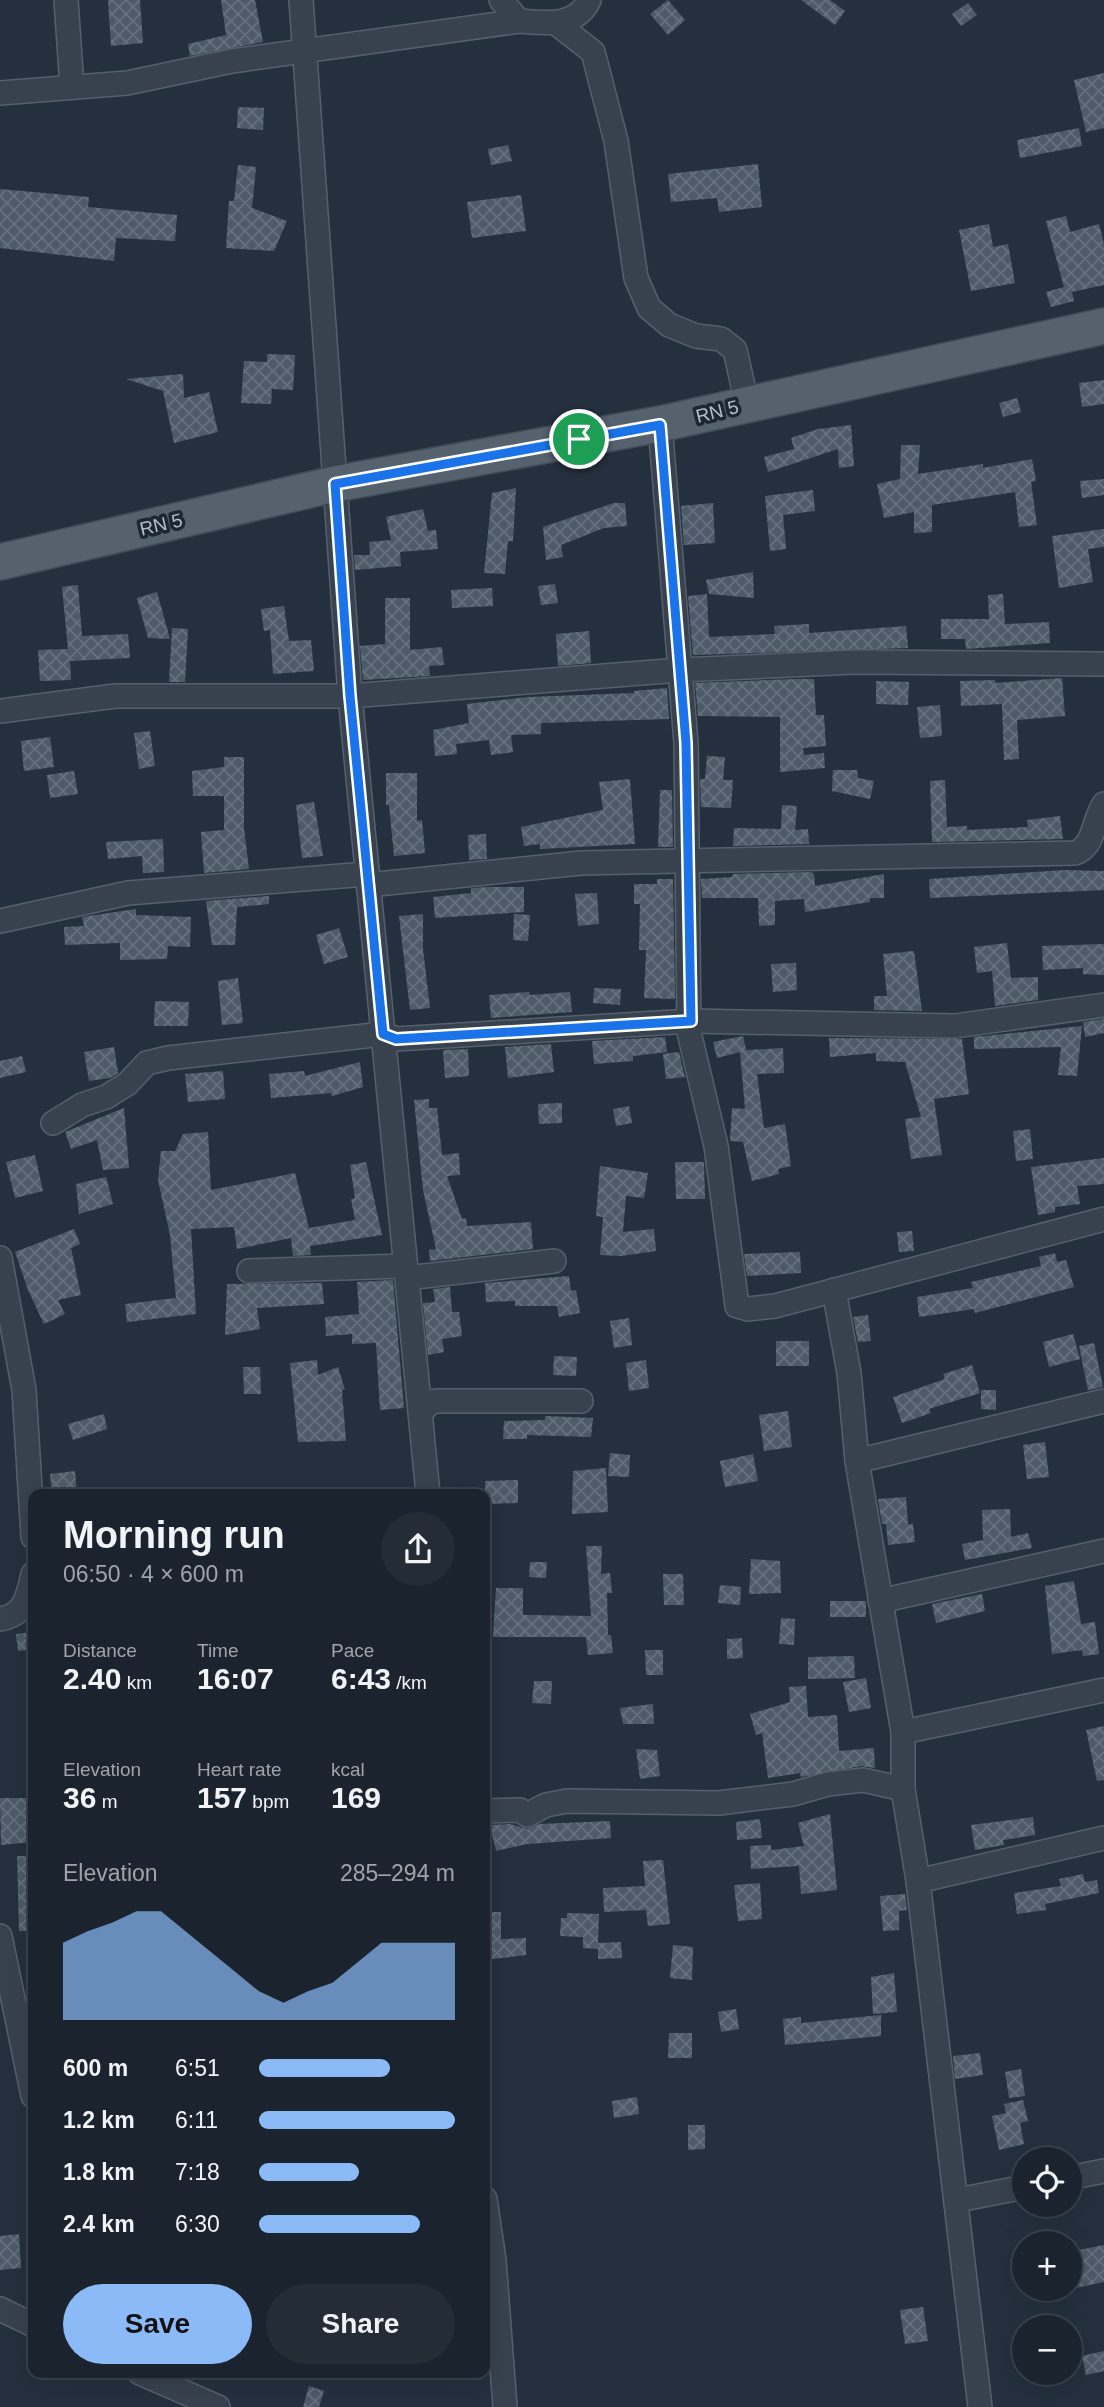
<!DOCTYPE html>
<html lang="en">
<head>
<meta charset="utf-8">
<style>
  :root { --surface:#1b242e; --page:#242c36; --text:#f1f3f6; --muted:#a0a4aa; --line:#39414a; --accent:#8bbaf7 }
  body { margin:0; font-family:Helvetica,sans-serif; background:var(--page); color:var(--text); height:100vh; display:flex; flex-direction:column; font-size:26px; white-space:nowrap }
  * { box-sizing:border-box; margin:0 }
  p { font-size:23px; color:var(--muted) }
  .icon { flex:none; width:38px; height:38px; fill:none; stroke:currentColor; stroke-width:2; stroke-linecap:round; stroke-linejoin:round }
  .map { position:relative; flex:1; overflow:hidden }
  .sheet { position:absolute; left:28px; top:1489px; width:462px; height:889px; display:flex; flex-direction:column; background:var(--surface); border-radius:14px; box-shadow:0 7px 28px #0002,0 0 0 2px var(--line) }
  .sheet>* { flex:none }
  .fabs { position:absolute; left:1012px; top:2147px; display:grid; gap:14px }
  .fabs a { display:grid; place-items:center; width:70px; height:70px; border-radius:50%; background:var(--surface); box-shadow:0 7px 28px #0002,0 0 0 2px var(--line); font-size:35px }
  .pin { position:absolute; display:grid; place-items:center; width:60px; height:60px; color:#fff; margin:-30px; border:4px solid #fff; border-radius:50%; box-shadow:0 2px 7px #0007 }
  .round { display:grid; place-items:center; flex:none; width:74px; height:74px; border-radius:37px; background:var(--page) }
  .head { display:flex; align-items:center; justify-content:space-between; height:119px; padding:0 35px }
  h1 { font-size:38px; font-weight:700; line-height:52px }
  .figures { display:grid; grid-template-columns:repeat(3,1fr); gap:10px; height:119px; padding:7px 35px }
  .figures div { display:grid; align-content:center }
  .figures b { font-size:30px; font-weight:700 }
  .figures small { font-size:19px; font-weight:400 }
  .figures p { font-size:19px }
  .chart { height:196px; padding:14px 35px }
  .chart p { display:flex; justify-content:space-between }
  .chart svg { width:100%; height:126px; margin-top:7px; fill:var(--accent); opacity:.7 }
  .action { display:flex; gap:14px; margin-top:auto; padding:14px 35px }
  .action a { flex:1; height:80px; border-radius:42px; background:var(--accent); color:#111; font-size:28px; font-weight:700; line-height:80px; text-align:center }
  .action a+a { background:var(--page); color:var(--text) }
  ul { padding:0 35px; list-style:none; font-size:23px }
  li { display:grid; grid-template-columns:112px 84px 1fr; align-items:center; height:52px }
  li i { height:18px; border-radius:9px; background:var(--accent) }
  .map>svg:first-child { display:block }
</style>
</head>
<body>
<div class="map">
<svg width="1104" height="2407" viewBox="0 0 1104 2407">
  <defs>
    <pattern id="building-cross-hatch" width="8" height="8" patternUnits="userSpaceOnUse" patternTransform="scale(1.75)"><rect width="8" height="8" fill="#4d5b69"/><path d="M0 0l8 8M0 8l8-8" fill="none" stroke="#64717d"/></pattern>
  </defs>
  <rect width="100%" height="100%" fill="#24303e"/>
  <g fill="url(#building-cross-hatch)">
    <polygon points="108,0 140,0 143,43 111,46"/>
    <polygon points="221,0 255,0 263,42 190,56 188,44 226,35"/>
    <polygon points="668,0 685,20 668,35 650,14"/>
    <polygon points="801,0 830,0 845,11 835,25"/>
    <polygon points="968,3 977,15 961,26 952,14"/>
    <polygon points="1104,73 1104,128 1086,132 1074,80"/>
    <polygon points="238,107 264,108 263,130 237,128"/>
    <polygon points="1079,128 1082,146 1020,158 1017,140"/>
    <polygon points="508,145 512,161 491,165 488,149"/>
    <polygon points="758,164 762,207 719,212 717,198 671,202 668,174"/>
    <polygon points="238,165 256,167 252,208 287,221 274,251 226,248 229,201 234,201"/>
    <polygon points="0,189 89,197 88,207 177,215 175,241 116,238 114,261 0,248"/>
    <polygon points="521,195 526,231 472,238 467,202"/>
    <polygon points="1066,216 1070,232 1099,224 1104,244 1104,285 1072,292 1074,301 1051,307 1046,292 1064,287 1046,221"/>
    <polygon points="989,224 993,247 1008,244 1015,283 971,291 959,230"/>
    <polygon points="267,354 295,355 293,390 272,389 271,404 241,403 244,361 267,362"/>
    <polygon points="183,374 184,398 209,392 218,432 174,443 163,391 126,379"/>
    <polygon points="1104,380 1104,404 1082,407 1079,383"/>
    <polygon points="1017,398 1021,412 1003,417 999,403"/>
    <polygon points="851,425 854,466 839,468 838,449 768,472 764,457 794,449 791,438 818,429"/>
    <polygon points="901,445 920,445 918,474 983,464 983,468 1032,459 1036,481 1031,482 1037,525 1019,527 1015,492 932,505 932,532 914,533 914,512 884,518 877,484 900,479"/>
    <polygon points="1104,479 1104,495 1082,498 1080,481"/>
    <polygon points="516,488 513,541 508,541 505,574 484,573 492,493"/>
    <polygon points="813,490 815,511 783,515 786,549 770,551 765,496"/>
    <polygon points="614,503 625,503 627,526 604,528 561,545 563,557 546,560 543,527"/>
    <polygon points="713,503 715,543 684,545 681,506"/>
    <polygon points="423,509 428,531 436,530 438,549 400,552 401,566 355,570 354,555 370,555 369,542 391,540 386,517"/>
    <polygon points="1104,529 1104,547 1088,549 1093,582 1059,588 1052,536"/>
    <polygon points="753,572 754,598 709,594 706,580"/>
    <polygon points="555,584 558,603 541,605 538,586"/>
    <polygon points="78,585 82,636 128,634 130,658 70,661 71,680 40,681 38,650 68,649 62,587"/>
    <polygon points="492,588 493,606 452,608 451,590"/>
    <polygon points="157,592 170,639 148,638 137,598"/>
    <polygon points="707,594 709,637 775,634 774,626 809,624 809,633 906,626 908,648 693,655 688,596"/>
    <polygon points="1003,594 1005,624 1049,622 1050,643 966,649 965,639 941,639 941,619 989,619 988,595"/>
    <polygon points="385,598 410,598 410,650 442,647 444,665 429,666 430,676 363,680 360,646 385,644"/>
    <polygon points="284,606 289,641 311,640 314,671 273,674 270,630 264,631 261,609"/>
    <polygon points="172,628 188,629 185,682 169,682"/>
    <polygon points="589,631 591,663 558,666 556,634"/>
    <polygon points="1062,678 1065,716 1017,720 1019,759 1004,760 1002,704 961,706 960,681 995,680 995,683"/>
    <polygon points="794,679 814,679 816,715 824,715 826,746 803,748 804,755 824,753 825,768 780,772 780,717 698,716 695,683"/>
    <polygon points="876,681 909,682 908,705 876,704"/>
    <polygon points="667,688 669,719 541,723 541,734 511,735 513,752 491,755 489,740 456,744 457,754 435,756 433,730 469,723 467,704 528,697 634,693 634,691"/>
    <polygon points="940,705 942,736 920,738 917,707"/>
    <polygon points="150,731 155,766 139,769 134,733"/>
    <polygon points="50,737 54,767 24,771 21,741"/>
    <polygon points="707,756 725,757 723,780 733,780 731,808 701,807 700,779 705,779"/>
    <polygon points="224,757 244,757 244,828 249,869 204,873 201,832 224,830 224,796 193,796 192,771 224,767"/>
    <polygon points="833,770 857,770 858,778 874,781 870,799 832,791"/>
    <polygon points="74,771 78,794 50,798 47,775"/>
    <polygon points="386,773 417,773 417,821 422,820 425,853 394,856 389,805 386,805"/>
    <polygon points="630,779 635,844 540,849 540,844 524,846 521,827 603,810 599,782"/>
    <polygon points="945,780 947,827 967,826 967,830 1028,827 1027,820 1060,816 1063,839 932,842 930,781"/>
    <polygon points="660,790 672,790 673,847 658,847"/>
    <polygon points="314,802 323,856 302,858 296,805"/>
    <polygon points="782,805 797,806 795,830 808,829 809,844 733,846 734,828 781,829"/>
    <polygon points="486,834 487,859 469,860 468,835"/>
    <polygon points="163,839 164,872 143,873 142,856 108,859 106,842"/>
    <polygon points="1064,870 1104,871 1104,890 930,898 929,879"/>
    <polygon points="811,872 814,874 815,886 884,874 884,898 870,898 870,902 805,912 804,899 775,901 775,925 759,926 758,898 702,898 701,879 732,877 733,874"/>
    <polygon points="657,879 673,879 675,999 644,998 646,950 639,950 640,904 634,904 634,884 657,884"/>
    <polygon points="489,887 524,887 524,912 435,918 433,897 471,893 471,888"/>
    <polygon points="597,893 599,924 578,926 575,894"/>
    <polygon points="269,896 269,904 237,907 235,945 212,945 206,901"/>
    <polygon points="136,909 136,915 191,917 190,947 168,946 167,959 120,960 120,943 65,945 64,927 84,926 82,917"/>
    <polygon points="423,914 423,949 430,1008 410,1010 399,916"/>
    <polygon points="514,914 530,915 528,941 513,940"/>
    <polygon points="339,928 348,957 324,964 316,935"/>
    <polygon points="1007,943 1011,978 1038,977 1038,1000 995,1006 992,971 977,973 974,947"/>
    <polygon points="1104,944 1104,975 1083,974 1083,968 1043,970 1042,946"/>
    <polygon points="914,951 922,1011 874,1010 874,996 887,996 883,954"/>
    <polygon points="796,963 797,990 773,992 771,964"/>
    <polygon points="238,978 243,1023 222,1025 218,981"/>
    <polygon points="594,988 621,989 620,1005 593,1003"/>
    <polygon points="529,992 530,995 570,992 572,1012 491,1018 489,995"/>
    <polygon points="155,1001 189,1002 188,1026 154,1026"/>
    <polygon points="1104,1019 1104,1033 1085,1037 1083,1022"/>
    <polygon points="1082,1026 1077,1076 1058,1075 1061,1047 974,1049 974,1037"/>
    <polygon points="743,1036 746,1050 783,1048 784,1073 757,1074 764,1128 785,1124 791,1166 778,1169 779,1174 752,1181 743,1142 730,1141 732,1108 745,1109 740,1052 717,1058 713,1042"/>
    <polygon points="665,1037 667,1052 633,1056 633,1061 594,1064 592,1041"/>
    <polygon points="829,1038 962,1039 969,1094 934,1099 942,1155 911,1159 905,1119 921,1117 905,1062 876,1061 876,1053 830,1057"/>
    <polygon points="551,1044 554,1072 508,1078 505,1047"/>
    <polygon points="114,1047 118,1073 110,1078 89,1081 84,1052"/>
    <polygon points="468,1049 469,1076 445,1078 443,1050"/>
    <polygon points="679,1052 685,1077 666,1079 663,1054"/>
    <polygon points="22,1056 26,1072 0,1078 0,1061"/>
    <polygon points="360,1062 363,1087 332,1096 331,1093 271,1098 269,1074 304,1071 305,1076"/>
    <polygon points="223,1071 225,1099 188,1102 185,1074"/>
    <polygon points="429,1099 429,1108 437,1108 442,1155 459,1153 460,1175 447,1176 462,1219 466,1218 467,1226 531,1222 533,1249 430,1261 429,1250 436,1249 423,1190 414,1100"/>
    <polygon points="562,1103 562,1123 539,1124 538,1104"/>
    <polygon points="629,1106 632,1123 616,1126 613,1109"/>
    <polygon points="124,1108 129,1168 103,1170 97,1140 71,1149 65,1132"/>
    <polygon points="1030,1129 1033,1159 1016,1161 1013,1131"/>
    <polygon points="208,1132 211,1190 295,1173 309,1228 355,1220 351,1199 355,1198 350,1165 366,1162 382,1235 310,1246 311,1255 293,1256 291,1238 237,1249 234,1227 191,1229 196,1314 127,1322 125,1304 176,1298 170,1235 158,1180 161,1151 175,1151 183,1134"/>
    <polygon points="35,1155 43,1191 15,1198 6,1162"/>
    <polygon points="1104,1158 1104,1184 1077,1186 1080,1204 1055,1207 1055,1212 1038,1215 1031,1167"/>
    <polygon points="675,1162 704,1162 705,1199 676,1199"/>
    <polygon points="600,1166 648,1173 644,1198 626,1196 623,1232 654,1229 656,1251 621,1256 600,1255 603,1217 596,1216"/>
    <polygon points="106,1177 113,1204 79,1214 76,1184"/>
    <polygon points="74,1229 80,1244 71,1248 81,1295 58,1300 65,1314 44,1324 28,1290 15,1252"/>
    <polygon points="912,1231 914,1251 899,1252 897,1232"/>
    <polygon points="800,1252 801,1273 747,1276 744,1254"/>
    <polygon points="1055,1253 1057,1262 1066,1260 1074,1287 975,1313 974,1309 919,1317 917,1297 973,1288 971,1282 1041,1266 1039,1257"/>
    <polygon points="569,1276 571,1291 576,1290 580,1313 559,1317 557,1306 515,1306 515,1301 486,1302 485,1283"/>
    <polygon points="393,1280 404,1408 380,1410 376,1343 352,1344 352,1334 326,1336 325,1317 359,1314 357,1282"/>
    <polygon points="322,1283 324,1304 257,1308 260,1329 225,1335 227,1284"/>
    <polygon points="450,1287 452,1312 459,1312 462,1336 442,1339 444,1352 428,1355 423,1303 435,1302 433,1289"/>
    <polygon points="868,1315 871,1341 858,1342 853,1317"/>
    <polygon points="629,1318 632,1345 614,1348 610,1321"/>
    <polygon points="1073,1334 1080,1359 1049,1367 1043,1342"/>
    <rect x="776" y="1341" width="33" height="25"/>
    <polygon points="1094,1343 1103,1387 1088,1390 1079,1346"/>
    <polygon points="554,1356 577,1357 576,1376 553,1375"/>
    <polygon points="317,1360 318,1375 338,1367 345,1390 342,1390 346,1441 298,1442 290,1363"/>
    <polygon points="646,1360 649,1388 629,1391 626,1363"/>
    <polygon points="972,1365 980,1393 929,1409 931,1413 902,1423 893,1397 945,1379 943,1374"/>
    <polygon points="243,1367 260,1367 261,1394 244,1394"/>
    <polygon points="981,1390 996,1390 996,1410 981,1409"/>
    <polygon points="788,1411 792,1447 764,1451 759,1415"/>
    <polygon points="104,1414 107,1429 73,1440 68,1424"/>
    <polygon points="545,1416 593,1418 591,1437 527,1435 527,1439 503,1439 504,1421 545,1420"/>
    <polygon points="1045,1442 1049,1477 1027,1479 1023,1445"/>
    <polygon points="610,1453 630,1455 629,1477 608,1476"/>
    <polygon points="753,1454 758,1481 725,1487 720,1461"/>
    <polygon points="606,1468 608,1512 572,1514 573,1471"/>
    <polygon points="75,1471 77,1494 52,1494 50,1474"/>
    <polygon points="518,1480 518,1503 485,1504 485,1481"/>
    <polygon points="906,1497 908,1525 913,1524 915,1542 888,1545 886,1524 882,1524 878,1499"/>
    <polygon points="1010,1509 1011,1537 1028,1533 1032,1548 965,1560 962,1544 983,1540 982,1510"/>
    <polygon points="586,1546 602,1546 601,1574 610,1573 612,1593 607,1593 608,1635 611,1635 613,1653 588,1655 586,1637 493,1637 496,1588 523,1588 523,1615 591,1616"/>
    <polygon points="751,1559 780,1561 781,1593 749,1594"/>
    <polygon points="530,1562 547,1562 546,1578 529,1577"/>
    <polygon points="663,1574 683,1574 684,1605 664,1605"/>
    <polygon points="1074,1581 1081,1624 1095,1622 1099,1654 1083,1656 1082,1650 1052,1654 1045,1586"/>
    <polygon points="720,1585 741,1587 740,1605 718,1603"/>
    <polygon points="982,1594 985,1611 936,1623 932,1604"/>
    <rect x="830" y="1601" width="36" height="16"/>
    <polygon points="781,1618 795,1619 794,1645 779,1644"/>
    <polygon points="33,1632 33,1649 18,1651 16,1634"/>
    <polygon points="742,1638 743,1658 727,1659 727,1639"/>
    <polygon points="645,1650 663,1650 663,1675 646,1675"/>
    <polygon points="854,1656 855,1678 808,1679 808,1657"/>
    <polygon points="866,1678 871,1708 849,1712 843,1682"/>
    <polygon points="534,1681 552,1681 551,1704 532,1703"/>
    <polygon points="806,1686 808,1717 837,1715 839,1751 874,1748 875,1768 861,1766 801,1777 800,1773 768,1778 762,1733 756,1735 750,1714 790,1702 789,1687"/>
    <polygon points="653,1704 654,1724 623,1724 620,1708"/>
    <polygon points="1104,1726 1104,1780 1097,1781 1086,1730"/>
    <polygon points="636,1749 657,1750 660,1776 640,1779"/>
    <polygon points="0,1798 29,1798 31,1842 1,1845"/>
    <polygon points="830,1814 837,1890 801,1894 799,1866 751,1869 750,1846 771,1845 771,1850 804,1846 798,1823"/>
    <polygon points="1033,1817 1035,1835 1003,1840 1004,1845 975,1850 971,1825"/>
    <polygon points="760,1819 762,1838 737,1840 736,1822"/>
    <polygon points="610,1821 611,1838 527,1844 496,1851 490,1825 510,1824 527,1829 539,1824"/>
    <polygon points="17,1856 33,1856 33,1931 19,1931"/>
    <polygon points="663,1860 670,1924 648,1926 646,1910 604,1912 603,1888 645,1886 643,1861"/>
    <polygon points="1083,1874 1085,1882 1097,1880 1099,1893 1045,1904 1046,1910 1017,1914 1014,1893 1061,1886 1059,1879"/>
    <polygon points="760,1883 762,1919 738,1921 734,1885"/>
    <polygon points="905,1894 907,1910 899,1911 899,1930 883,1931 880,1896"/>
    <polygon points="485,1912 501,1912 501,1939 526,1938 526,1955 485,1960"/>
    <polygon points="567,1913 599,1914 598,1943 621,1942 622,1958 598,1959 598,1949 583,1948 583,1937 560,1936 561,1918 567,1918"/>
    <polygon points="673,1945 693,1947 692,1980 670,1978"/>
    <polygon points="894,1973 897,2012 873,2014 871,1977"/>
    <polygon points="736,2009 739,2029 721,2032 718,2012"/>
    <polygon points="881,2015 881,2036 785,2045 783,2019 801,2017 801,2023"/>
    <polygon points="669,2033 692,2033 692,2058 668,2058"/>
    <polygon points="980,2053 983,2075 955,2079 953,2056"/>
    <polygon points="1021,2069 1025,2096 1009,2098 1005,2072"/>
    <polygon points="637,2097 639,2114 614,2118 612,2101"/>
    <polygon points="1023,2100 1028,2121 1020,2123 1024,2144 999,2150 992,2116 1006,2113 1004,2104"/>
    <polygon points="688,2125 705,2125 705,2149 688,2150"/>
    <polygon points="19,2234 21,2268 0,2270 0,2236"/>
    <polygon points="1104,2245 1104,2282 1075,2288 1069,2252"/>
    <polygon points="923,2307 928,2341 905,2344 900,2310"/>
    <polygon points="1104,2351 1104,2371 1086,2375 1082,2356"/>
    <polygon points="309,2386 324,2391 319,2407 303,2407"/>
  </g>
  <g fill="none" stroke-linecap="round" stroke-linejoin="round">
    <defs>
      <g id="minor">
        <polyline points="66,0 72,87"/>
        <polyline points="301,0 350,696 428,1494"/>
        <polyline points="501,0 519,21"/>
        <polyline points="557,24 593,52 616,141 636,278 649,308 669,325 696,336 721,339 735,350 747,404"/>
        <path d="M 0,93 L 127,83 L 232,61 L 519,21 C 545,23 576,28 589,0"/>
        <polyline points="660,424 686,743 689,1032 716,1146 737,1306 748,1309 775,1306 1104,1219"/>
        <polyline points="0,711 115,696 350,696 680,670 855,662 1104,664"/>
        <path d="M 368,885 L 581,863 L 1075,853 C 1095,846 1093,820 1104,804"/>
        <polyline points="0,921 128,893 366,874"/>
        <polyline points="53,1123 82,1105 106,1097 127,1084 147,1063 168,1058 383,1034 396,1039 691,1021 955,1026 1104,1005"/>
        <polyline points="0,1258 24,1390 33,1537"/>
        <polyline points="249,1271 404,1266"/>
        <polyline points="407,1278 554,1261"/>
        <polyline points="834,1290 849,1373 857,1461 903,1732 903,1789 918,1881 980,2407"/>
        <polyline points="421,1413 430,1402 438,1401 581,1401"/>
        <polyline points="857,1461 1104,1401"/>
        <polyline points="880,1601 1104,1551"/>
        <path d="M 0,1619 C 25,1615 28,1596 33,1574"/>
        <polyline points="903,1732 1104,1690"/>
        <polyline points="485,1811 520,1810 527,1815 546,1805 567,1801 719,1803 793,1794 828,1784 863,1780 903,1789"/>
        <polyline points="918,1881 1104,1838"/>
        <polyline points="0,1936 33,2096"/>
        <polyline points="1069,2178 1104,2171"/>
        <polyline points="485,2199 494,2260 505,2407"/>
        <polyline points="958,2200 1024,2187"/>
        <polyline points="0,2309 33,2325"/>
        <polyline points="140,2373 218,2407"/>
      </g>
      <polyline id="primary" points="0,562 335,484 660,424 1104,326"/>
    </defs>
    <use href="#minor" stroke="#56606c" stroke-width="26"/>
    <use href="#primary" stroke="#414b57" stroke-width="38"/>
    <use href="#minor" stroke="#38424e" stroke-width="23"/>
    <use href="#primary" stroke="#56616e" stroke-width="35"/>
  </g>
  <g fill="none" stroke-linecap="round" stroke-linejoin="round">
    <defs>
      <polygon id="route" points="660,425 686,743 691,1021 396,1039 383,1034 350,696 335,484"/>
    </defs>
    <use href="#route" stroke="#fff" stroke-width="14"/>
    <use href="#route" stroke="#1a73e8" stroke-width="9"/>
  </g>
  <g text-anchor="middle" stroke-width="7" stroke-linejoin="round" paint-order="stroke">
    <g font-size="19" fill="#b4bdc9" stroke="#1d2733">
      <text transform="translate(717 411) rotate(-14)" y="7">RN 5</text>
      <text transform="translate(161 524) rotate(-13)" y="7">RN 5</text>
    </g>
  </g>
</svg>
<div class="fabs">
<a><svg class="icon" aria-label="locate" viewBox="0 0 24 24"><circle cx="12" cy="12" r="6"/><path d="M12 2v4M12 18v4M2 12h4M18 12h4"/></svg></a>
<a>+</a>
<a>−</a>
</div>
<div class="pin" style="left:579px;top:439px;background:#1e9e55"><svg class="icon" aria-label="arrive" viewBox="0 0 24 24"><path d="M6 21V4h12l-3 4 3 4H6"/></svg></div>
<section class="sheet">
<div class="head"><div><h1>Morning run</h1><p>06:50 · 4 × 600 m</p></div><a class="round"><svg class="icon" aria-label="share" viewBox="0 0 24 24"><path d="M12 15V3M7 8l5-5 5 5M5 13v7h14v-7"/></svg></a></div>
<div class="figures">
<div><p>Distance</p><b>2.40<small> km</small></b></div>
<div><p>Time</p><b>16:07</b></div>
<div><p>Pace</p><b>6:43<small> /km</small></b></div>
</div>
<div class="figures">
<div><p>Elevation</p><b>36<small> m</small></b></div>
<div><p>Heart rate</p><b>157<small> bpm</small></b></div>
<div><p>kcal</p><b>169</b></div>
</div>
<div class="chart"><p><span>Elevation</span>285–294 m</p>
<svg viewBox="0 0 160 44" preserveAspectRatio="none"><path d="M0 44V17L10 13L20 10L30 6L40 6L50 13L60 20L70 27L80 34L90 38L100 34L110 31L120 24L130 17L140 17L150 17L160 17V44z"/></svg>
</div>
<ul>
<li><b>600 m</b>6:51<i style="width:67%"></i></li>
<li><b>1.2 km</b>6:11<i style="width:100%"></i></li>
<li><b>1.8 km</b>7:18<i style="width:51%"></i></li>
<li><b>2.4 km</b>6:30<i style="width:82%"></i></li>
</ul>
<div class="action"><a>Save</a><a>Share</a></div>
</section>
</div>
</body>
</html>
